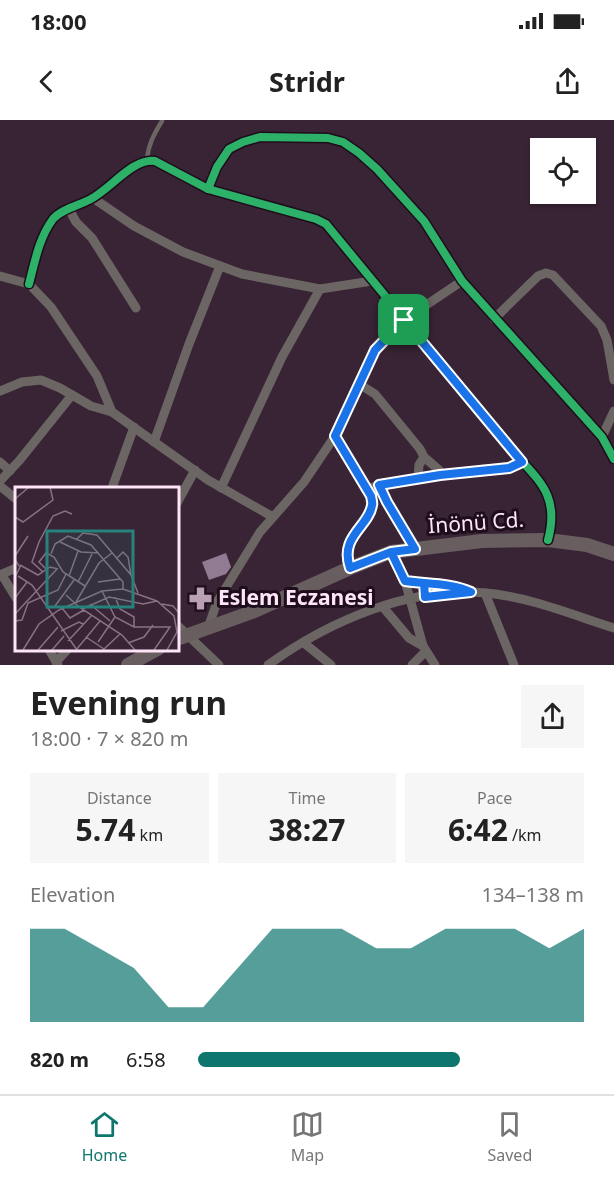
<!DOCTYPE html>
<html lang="en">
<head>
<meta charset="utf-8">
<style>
  :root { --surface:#fff; --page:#f6f6f6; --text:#222; --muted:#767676; --line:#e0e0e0; --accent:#0f766e }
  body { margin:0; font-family:"Noto Sans",sans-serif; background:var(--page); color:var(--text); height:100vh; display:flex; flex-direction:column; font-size:22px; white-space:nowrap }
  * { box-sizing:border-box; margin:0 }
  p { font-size:20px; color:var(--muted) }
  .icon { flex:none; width:33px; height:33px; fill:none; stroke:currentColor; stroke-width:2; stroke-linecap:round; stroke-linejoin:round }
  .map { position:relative; height:545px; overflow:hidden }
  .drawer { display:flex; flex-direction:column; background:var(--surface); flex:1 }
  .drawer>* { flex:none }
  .buttons { position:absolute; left:530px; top:18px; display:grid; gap:12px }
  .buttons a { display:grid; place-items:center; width:66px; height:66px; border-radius:0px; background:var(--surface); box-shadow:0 2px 4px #0004; font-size:30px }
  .pin { position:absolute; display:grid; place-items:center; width:51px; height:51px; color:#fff; margin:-26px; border-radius:12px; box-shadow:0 3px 9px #0006 }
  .round { display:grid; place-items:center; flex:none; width:63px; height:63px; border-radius:0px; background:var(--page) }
  .head { display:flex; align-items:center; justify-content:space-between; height:102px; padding:0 30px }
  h1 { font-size:33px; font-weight:700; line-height:45px }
  .metrics { display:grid; grid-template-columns:repeat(3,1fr); gap:9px; height:102px; padding:6px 30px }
  .metrics div { display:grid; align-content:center; border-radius:0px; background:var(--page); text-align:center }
  .metrics b { font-size:30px; font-weight:700 }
  .metrics small { font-size:16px; font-weight:400 }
  .metrics p { font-size:16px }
  .chart { height:168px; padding:12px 30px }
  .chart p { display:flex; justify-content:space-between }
  .chart svg { width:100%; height:108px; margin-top:6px; fill:var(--accent); opacity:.7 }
  ul { padding:0 30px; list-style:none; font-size:20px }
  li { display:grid; grid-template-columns:96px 72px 1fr; align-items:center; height:45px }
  li i { height:15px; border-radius:8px; background:var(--accent) }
  .status { display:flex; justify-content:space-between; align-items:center; height:42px; padding:0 30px; background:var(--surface); direction:ltr }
  .status svg { height:16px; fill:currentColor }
  header { display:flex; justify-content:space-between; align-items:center; height:78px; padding:0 30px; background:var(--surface); font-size:27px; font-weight:700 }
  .tabs { display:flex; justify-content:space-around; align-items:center; height:84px; border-top:2px solid var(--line); background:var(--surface); font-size:16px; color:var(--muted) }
  .tabs a { display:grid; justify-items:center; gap:3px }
  .tabs .selected { color:var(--accent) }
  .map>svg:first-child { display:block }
</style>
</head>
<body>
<div class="status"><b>18:00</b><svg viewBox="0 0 49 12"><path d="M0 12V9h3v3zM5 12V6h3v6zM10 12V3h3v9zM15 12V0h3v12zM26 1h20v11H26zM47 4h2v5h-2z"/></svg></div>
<header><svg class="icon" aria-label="back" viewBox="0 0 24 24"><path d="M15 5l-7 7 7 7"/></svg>Stridr<svg class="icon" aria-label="share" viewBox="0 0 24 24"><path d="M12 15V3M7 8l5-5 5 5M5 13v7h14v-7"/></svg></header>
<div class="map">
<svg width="614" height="545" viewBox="0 0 614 545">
  <rect width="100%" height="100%" fill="#392435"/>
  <polygon fill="#907b92" points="226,433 231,447 226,454 209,460 202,442"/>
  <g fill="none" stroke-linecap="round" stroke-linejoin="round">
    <path stroke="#6b6663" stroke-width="4.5" d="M 147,40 C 148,25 154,14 162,1"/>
    <g stroke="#6b6663" stroke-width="9">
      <polyline points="208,69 217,47 229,29 243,22 260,17 328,18 343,22 359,33 377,49 424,101 462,161 602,317 614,339"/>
      <polyline points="93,78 134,106 183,132 242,154 320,169 372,161"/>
      <polyline points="69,89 76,102 92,118 136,188"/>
      <polyline points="0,156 29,164 51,187 97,256 112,292 208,360 273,397"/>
      <path d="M 29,164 C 35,141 39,118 53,99 C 60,90 79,85 89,80 C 110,70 132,38 155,41 L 208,69 L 316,99 L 326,104 L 512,330 C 539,361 560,375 548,420"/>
      <polyline points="494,199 538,156 546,153 553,155 601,206 607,220 614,260"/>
      <polyline points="359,264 375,274 420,329 424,337 439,350 440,355"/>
      <polyline points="0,271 22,262 41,260 60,268 91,286 112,292"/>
      <path d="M 335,316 L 371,376 C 375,403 338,415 350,448"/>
      <polyline points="602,317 614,291"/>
      <polyline points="154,322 189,224 220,146"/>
      <polyline points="0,342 10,351"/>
      <polyline points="418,358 419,345 424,337"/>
      <polyline points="0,361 19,341 72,275"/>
      <polyline points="379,365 387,382 415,429"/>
      <polyline points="0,366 16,379"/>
      <polyline points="112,368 134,307"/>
      <polyline points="221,368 282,237 320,169"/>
      <path d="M 367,369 C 402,357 440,355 477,350 C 493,348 507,349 522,342"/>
      <polyline points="177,383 195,350"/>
      <polyline points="391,432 405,461 423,526 435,545"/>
      <polyline points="0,455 16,448"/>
      <polyline points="2,455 16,478"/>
      <polyline points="405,461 462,469"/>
      <polyline points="485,473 514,545"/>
      <polyline points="383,487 409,518 423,526"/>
      <polyline points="177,505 219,545"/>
      <polyline points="208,508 217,482 260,412 304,362 335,316 375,230 404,200 462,161"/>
      <polyline points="304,523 331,545"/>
      <polyline points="48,528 58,545"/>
      <polyline points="56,542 69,528"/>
      <path d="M 268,545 C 329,501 410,466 486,473 C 530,477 573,495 614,508"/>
      <polyline points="412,545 426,531"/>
    </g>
    <g stroke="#685e5f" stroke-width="14">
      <polyline points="177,519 252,492 350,448 391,432 482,421 548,420 587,425 614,434"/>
      <polyline points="128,545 159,528"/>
    </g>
    <defs>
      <g id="cycleway">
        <polyline points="208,69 217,47 229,29 243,22 260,17 328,18 343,22 359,33 377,49 424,101 462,161 602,317 614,339"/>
        <path d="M 29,164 C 35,141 39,118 53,99 C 60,90 79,85 89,80 C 110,70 132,38 155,41 L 208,69 L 316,99 L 326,104 L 512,330 C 539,361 560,375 548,420"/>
      </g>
    </defs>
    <use href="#cycleway" stroke="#1e0d1b" stroke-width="11"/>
    <use href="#cycleway" stroke="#2db169" stroke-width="8"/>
  </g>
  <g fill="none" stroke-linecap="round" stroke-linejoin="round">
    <defs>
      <path id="route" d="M 404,200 L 375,230 L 335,316 L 371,376 C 371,376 373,385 372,385 C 369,407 339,416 350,448 L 391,432 L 405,461 C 426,464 452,463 471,472 L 425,477 L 424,463 L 405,461 L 391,432 L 415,429 L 387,382 L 379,365 L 440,355 L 509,348 L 522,342 L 404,200"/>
    </defs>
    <use href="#route" stroke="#fff" stroke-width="12"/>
    <use href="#route" stroke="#1a73e8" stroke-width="8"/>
  </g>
  <defs>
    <symbol id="pharmacy-bare" viewBox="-9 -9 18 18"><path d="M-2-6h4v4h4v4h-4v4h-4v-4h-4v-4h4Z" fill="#b9a1b3" stroke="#1e0d1b" stroke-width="2.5" paint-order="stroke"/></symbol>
  </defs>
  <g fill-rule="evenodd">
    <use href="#pharmacy-bare" x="184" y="462" width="33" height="33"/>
  </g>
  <g text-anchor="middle" stroke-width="6" stroke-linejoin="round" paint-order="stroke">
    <g font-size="21" fill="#fee4f7" stroke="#1e0d1b">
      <text transform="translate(476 403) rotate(-4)" y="7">İnönü Cd.</text>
    </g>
    <g font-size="21" font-weight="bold" fill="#fee4f7" stroke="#1e0d1b" text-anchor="start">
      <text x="218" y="485">Eslem Eczanesi</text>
    </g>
  </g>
  <g transform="translate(15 367)">
    <rect width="164" height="164" fill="#392435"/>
    <path fill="none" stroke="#887183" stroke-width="1.5" d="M 0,12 L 14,0M 0,30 L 8,35 L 38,13 L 35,0M 61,53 L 68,46 L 82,48 L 116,88 L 123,106M 45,55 L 66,65 L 84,66M 36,67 L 40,57 L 53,49 L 76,58 L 108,95 L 108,102M 0,69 L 13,49M 101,72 L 108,65 L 113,70 L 116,88M 0,73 L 5,80 L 0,90M 5,78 L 23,88 L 35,80 L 43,82M 31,82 L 24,75 L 31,66 L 39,70 L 48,85 L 70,99M 28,85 L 17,75 L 24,55 L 38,29 L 50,24 L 57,27M 3,89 L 17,98 L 62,163M 54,89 L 63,64M 63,95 L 77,67M 83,95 L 105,92M 87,104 L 100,130 L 119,140 L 155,140 L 139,163M 51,108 L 64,120 L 107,148 L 120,163M 100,110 L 105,122 L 119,130 L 119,140M 0,111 L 12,95M 61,115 L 84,76 L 97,66M 75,117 L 95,134M 147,117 L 158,119 L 164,126M 40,119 L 59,93M 47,121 L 55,131 L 69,123M 67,122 L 94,110 L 128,117 L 142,114M 0,127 L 42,82M 0,134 L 7,133 L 13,116 L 43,103 L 51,87M 46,144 L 64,135 L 68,137M 71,150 L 89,162M 53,154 L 77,128M 83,155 L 100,130M 113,156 L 129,150 L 138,138M 8,163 L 24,137 L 44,123 L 87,104 L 108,102 L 142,114 L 159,129 L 162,145 L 152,163M 23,163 L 43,140M 37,163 L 49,149M 61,163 L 85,134M 88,163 L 105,147"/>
    <path fill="#27817c" fill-opacity="0.15" stroke="#27817c" stroke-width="3" d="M 32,44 L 118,44 L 118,120 L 32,120 Z"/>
    <rect width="164" height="164" fill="none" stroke="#fee4f7" stroke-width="3"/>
  </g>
</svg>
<div class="buttons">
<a><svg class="icon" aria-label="locate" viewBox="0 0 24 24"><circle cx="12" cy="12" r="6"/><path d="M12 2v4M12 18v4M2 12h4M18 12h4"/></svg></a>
</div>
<div class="pin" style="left:404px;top:200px;background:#1e9e55"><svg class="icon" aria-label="arrive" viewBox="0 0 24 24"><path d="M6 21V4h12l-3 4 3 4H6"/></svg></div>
</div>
<section class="drawer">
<div class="head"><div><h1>Evening run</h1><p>18:00 · 7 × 820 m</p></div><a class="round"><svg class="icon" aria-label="share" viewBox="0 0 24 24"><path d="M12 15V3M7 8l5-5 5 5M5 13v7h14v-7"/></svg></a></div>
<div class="metrics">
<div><p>Distance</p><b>5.74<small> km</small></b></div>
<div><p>Time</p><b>38:27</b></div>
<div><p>Pace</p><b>6:42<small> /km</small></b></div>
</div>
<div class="chart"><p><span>Elevation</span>134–138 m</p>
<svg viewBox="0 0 160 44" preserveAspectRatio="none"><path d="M0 44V6L10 6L20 14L30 22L40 38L50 38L60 22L70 6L80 6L90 6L100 14L110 14L120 6L130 6L140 6L150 14L160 6V44z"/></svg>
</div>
<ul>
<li><b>820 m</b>6:58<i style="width:68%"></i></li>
</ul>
</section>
<nav class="tabs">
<a class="selected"><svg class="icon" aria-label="home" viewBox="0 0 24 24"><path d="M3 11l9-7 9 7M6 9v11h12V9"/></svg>Home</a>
<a><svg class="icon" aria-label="map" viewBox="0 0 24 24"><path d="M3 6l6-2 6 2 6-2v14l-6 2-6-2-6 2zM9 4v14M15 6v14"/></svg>Map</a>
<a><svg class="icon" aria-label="saved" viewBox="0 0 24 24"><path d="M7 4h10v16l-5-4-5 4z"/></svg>Saved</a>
</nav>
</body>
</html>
